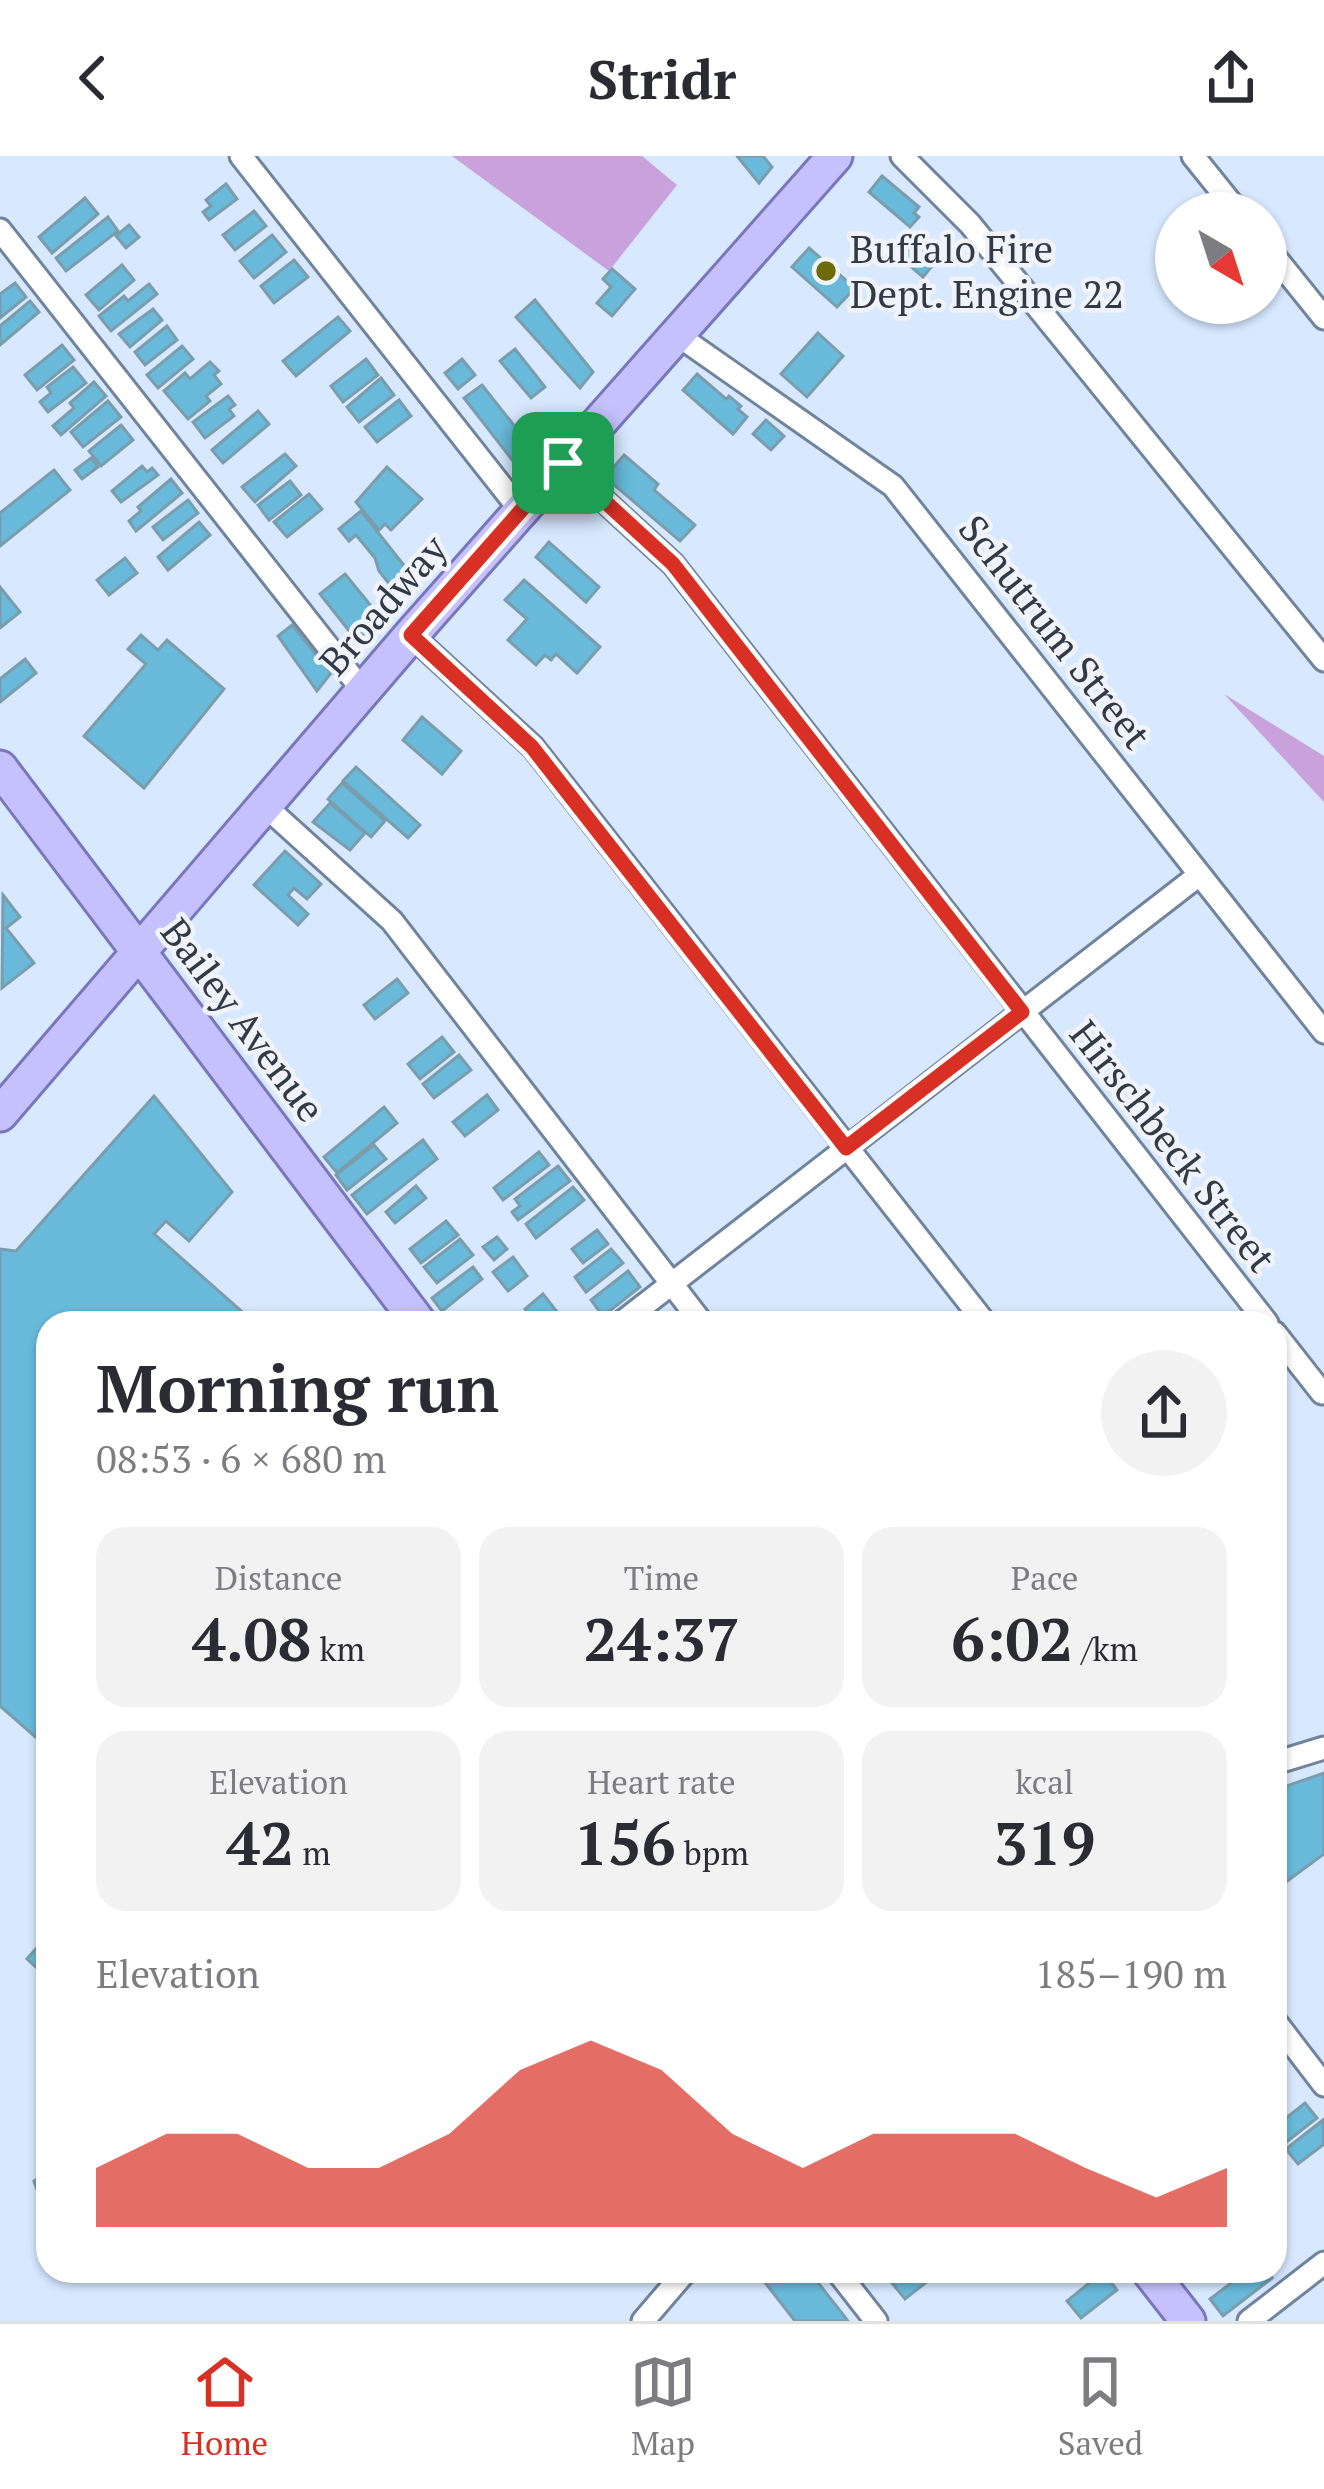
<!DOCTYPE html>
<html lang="en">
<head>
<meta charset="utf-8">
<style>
  :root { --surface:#fff; --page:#f2f2f3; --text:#2b2b33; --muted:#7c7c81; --line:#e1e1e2; --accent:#d93025 }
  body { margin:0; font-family:"PT Serif",serif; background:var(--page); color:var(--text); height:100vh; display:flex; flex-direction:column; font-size:45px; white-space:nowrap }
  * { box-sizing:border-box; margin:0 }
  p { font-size:39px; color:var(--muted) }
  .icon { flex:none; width:66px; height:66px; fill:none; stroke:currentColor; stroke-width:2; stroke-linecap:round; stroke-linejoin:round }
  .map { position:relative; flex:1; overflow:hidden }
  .panel { position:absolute; left:36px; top:1155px; width:1251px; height:972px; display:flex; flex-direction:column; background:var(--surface); border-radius:36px; box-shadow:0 3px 9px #0004 }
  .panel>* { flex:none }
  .needle { width:78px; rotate:141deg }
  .buttons { position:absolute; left:1155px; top:36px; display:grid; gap:24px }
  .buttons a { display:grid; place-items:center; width:132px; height:132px; border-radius:50%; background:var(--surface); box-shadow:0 3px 9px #0004; font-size:60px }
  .pin { position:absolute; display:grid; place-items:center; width:102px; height:102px; color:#fff; margin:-51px; border-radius:24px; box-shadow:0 6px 18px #0006 }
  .round { display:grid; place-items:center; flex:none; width:126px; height:126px; border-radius:63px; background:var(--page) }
  .headline { display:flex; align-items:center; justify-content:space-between; height:204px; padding:0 60px }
  h1 { font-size:66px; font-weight:700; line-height:90px }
  .stats { display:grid; grid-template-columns:repeat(3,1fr); gap:18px; height:204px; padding:12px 60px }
  .stats div { display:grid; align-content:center; border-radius:30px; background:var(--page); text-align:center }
  .stats b { font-size:60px; font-weight:700 }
  .stats small { font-size:33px; font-weight:400 }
  .stats p { font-size:33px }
  .chart { height:336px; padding:24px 60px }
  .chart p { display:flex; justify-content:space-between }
  .chart svg { width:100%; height:216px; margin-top:12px; fill:var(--accent); opacity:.7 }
  header { display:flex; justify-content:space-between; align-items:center; height:156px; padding:0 60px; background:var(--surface); font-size:54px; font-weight:700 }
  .tab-bar { display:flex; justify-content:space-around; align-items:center; height:168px; border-top:3px solid var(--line); background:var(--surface); font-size:33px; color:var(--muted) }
  .tab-bar a { display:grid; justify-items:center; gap:6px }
  .tab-bar .active { color:var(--accent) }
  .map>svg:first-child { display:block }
</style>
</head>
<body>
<header><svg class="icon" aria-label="back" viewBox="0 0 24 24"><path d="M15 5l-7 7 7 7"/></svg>Stridr<svg class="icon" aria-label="share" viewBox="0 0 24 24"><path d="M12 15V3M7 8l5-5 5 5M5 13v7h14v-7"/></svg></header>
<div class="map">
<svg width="1324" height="2165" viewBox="0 0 1324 2165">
  <rect width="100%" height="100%" fill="#d7e8ff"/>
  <g fill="#c9a1db">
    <polygon points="452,0 642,0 677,29 609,115"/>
    <polygon points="1224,538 1324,600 1324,646"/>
  </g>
  <g fill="#69bada" stroke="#7a9dad" stroke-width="3">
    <polygon points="737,0 763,0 772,11 759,27"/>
    <polygon points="882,20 919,51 914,57 919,61 910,71 869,36"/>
    <polygon points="226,28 237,43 209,64 203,56 211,50 206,44"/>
    <polygon points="85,42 98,58 52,97 39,81"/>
    <polygon points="254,55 266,70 235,94 223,79"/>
    <polygon points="108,61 118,75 66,115 56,102"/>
    <polygon points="129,69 139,81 126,92 116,80"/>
    <polygon points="272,79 286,96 254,122 240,105"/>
    <polygon points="919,81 941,99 923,121 901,102"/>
    <polygon points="809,92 855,132 837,151 792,111"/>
    <polygon points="294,104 308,121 274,147 261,130"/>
    <polygon points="122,109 134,124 99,154 86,139"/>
    <polygon points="612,113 635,133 612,160 597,147 611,131 603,123"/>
    <polygon points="15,127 26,141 0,162 0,138"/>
    <polygon points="149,128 157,138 111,175 99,160 124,140 128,145"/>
    <polygon points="535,144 593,216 580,232 516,161"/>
    <polygon points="30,145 39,156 0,189 0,170"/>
    <polygon points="153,153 162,164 130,191 119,178"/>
    <polygon points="338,161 350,175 296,220 283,205"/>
    <polygon points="167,170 177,184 145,209 135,196"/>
    <polygon points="818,177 843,200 807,241 781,218"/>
    <polygon points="62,189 74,204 37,234 25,219"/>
    <polygon points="182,190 193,203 158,232 147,219"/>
    <polygon points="515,193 545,231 531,242 500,205"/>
    <polygon points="366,203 378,219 343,246 331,230"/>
    <polygon points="462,203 475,219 458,233 445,217"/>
    <polygon points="210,206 219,215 214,219 221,228 206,240 210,245 188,263 164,235 185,217 190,223"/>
    <polygon points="73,211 86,227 48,256 40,246 51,237 47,231"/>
    <polygon points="697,218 726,243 729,240 741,250 738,253 747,261 733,278 683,234"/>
    <polygon points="381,222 394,239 359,266 347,251"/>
    <polygon points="94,226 106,240 61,279 53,270 74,252 70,247"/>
    <polygon points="482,229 528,287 513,305 464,242"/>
    <polygon points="228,240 235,249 229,253 234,260 205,282 193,266"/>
    <polygon points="399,244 411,260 377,286 365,271"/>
    <polygon points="108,245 121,261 83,291 71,276"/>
    <polygon points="258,255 269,268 223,307 212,294"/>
    <polygon points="766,264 784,280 771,294 753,278"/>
    <polygon points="121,269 133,284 101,310 89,295"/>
    <polygon points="285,298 296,310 255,346 242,331"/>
    <polygon points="624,299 658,328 654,334 695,369 680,385 605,321"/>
    <polygon points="91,302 98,311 82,323 75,314"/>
    <polygon points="142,310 147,316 152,312 158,319 121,346 112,335"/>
    <polygon points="387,311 422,343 391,374 385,368 379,374 356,346"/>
    <polygon points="54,314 70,334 0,390 0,357"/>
    <polygon points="171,323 182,337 136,375 129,365 141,355 138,351"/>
    <polygon points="290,325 301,339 269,364 258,349"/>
    <polygon points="309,338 322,353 287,381 274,366"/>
    <polygon points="188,344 198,357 163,384 153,371"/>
    <polygon points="361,355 414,422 402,436 395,426 391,430 379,415 375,402 356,379 349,385 339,373"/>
    <polygon points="199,366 210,379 168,414 158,401"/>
    <polygon points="549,386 599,431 586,446 536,401"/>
    <polygon points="125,402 137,417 109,439 97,424"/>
    <polygon points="345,418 380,461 357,485 320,438"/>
    <polygon points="524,424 600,491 577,517 556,498 551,504 545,499 536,509 508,484 527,463 505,444"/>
    <polygon points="0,431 20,456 0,472"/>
    <polygon points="292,469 331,517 317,535 278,480"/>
    <polygon points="141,479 158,494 167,484 224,533 144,632 84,580 146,508 128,493"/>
    <polygon points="25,503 36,517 0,546 0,523"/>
    <polygon points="422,561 461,595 442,618 403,584"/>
    <polygon points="356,611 420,669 408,682 343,625"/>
    <polygon points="342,627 385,665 371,681 328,643"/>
    <polygon points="330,647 365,677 350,694 313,666"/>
    <polygon points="285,695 321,728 307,743 294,732 288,739 308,758 298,769 254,729"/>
    <polygon points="3,739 20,761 6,772 34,807 2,832"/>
    <polygon points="397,823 408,837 375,863 364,849"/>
    <polygon points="442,881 454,896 420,923 408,908"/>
    <polygon points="459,899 471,914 434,942 423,928"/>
    <polygon points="487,939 498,954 465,980 453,966"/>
    <polygon points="154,940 232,1036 189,1085 166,1065 154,1078 255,1167 48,1167 48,1592 0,1550 0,1093 16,1095"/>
    <polygon points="384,951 397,967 337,1017 324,1001"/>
    <polygon points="423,984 437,1003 367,1058 352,1039"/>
    <polygon points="374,989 386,1003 347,1034 336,1019"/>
    <polygon points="539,996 549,1009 503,1044 494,1032"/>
    <polygon points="558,1010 570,1025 518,1064 512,1056 520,1050 515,1043"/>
    <polygon points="416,1030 426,1042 395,1067 386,1056"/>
    <polygon points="573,1031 584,1044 536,1082 526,1068"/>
    <polygon points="446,1065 458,1079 421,1107 410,1093"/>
    <polygon points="597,1074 608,1088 583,1107 572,1093"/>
    <polygon points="497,1081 507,1093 494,1104 483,1091"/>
    <polygon points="460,1083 473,1099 437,1127 424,1111"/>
    <polygon points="611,1093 623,1107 586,1136 575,1121"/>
    <polygon points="513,1101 527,1120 508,1135 493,1116"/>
    <polygon points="473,1111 482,1123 442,1155 432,1142"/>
    <polygon points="628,1115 640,1131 603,1160 591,1144"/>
    <polygon points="543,1138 558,1157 547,1167 535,1167 525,1153"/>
    <polygon points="1324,1617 1324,1698 1275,1734 1275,1634"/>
    <polygon points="48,1779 48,1822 27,1803"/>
    <polygon points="1305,1947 1317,1962 1275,1995 1275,1978 1284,1970 1281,1966"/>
    <polygon points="1323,1964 1324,1988 1298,2008 1286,1993"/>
    <polygon points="48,2016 48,2065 34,2025"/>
    <polygon points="756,2115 809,2115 848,2165 795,2165"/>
    <polygon points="907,2115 937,2115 938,2117 905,2143 892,2127"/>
    <polygon points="1247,2115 1267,2115 1272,2122 1223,2160 1210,2143"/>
    <polygon points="1103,2116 1117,2134 1081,2162 1067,2145"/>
  </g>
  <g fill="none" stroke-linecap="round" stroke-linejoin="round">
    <defs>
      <g id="street">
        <polyline points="241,0 521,355"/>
        <polyline points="902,0 970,68 1324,504"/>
        <polyline points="1193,0 1239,57"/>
        <polyline points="0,74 363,535"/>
        <polyline points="1266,90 1324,162"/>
        <polyline points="676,178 893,330 1324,876"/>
        <polyline points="563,307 673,408 1267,1167"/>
        <polyline points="411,479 533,591 985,1167"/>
        <polyline points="264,649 392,765 702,1167"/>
        <polyline points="621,1167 1199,719"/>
        <polyline points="1275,1177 1322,1237"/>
        <polyline points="1275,1607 1324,1592"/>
        <polyline points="1275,1865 1324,1929"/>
        <polyline points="837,2115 876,2165"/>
        <polyline points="643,2165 686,2115"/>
        <polyline points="1249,2165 1324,2107"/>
      </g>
      <g id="primary">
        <polyline points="0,612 419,1167"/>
        <polyline points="0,958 411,479 835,0"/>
        <polyline points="1149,2115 1188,2165"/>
      </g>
    </defs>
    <use href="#street" stroke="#70849d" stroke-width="27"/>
    <use href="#primary" stroke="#7977bb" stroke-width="39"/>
    <use href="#street" stroke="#fff" stroke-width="21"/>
    <use href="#primary" stroke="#c5c1fc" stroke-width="33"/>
  </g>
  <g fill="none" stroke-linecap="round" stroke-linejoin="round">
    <defs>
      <polygon id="route" points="563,307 673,408 1022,856 846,992 532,591 411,479"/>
    </defs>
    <use href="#route" stroke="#fff" stroke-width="24"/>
    <use href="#route" stroke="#d93025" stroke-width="15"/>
  </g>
  <circle fill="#6d6b08" stroke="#f0f4fa" stroke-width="4.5" cx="826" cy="115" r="12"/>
  <g text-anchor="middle" stroke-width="9" stroke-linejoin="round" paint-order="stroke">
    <g font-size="39" fill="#323a45" stroke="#f0f4fa" text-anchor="start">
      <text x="850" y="107">Buffalo Fire<tspan x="850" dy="45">Dept. Engine 22</tspan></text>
    </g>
    <g font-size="39" fill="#323a45" stroke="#f0f4fa">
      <text transform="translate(383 449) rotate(-49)" y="14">Broadway</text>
      <text transform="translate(1055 476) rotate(52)" y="14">Schutrum Street</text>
      <text transform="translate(243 864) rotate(53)" y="14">Bailey Avenue</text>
      <text transform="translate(1173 990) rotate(52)" y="14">Hirschbeck Street</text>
    </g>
  </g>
</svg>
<div class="buttons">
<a><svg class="needle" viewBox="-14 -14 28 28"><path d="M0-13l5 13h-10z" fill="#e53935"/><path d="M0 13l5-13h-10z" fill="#7c7c81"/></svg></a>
</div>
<div class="pin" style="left:563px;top:307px;background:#1e9e55"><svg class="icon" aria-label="arrive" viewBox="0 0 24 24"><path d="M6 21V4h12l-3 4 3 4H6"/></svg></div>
<section class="panel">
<div class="headline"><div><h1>Morning run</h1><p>08:53 · 6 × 680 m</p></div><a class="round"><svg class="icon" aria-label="share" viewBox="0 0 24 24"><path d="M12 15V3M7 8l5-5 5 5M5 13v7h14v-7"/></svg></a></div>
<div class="stats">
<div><p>Distance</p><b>4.08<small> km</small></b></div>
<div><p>Time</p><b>24:37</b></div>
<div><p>Pace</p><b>6:02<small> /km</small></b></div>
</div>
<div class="stats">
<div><p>Elevation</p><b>42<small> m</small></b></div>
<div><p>Heart rate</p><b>156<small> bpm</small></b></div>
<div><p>kcal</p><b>319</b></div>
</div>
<div class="chart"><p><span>Elevation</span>185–190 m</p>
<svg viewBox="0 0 160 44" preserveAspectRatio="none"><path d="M0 44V32L10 25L20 25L30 32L40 32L50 25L60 12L70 6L80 12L90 25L100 32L110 25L120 25L130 25L140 32L150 38L160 32V44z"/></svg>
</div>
</section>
</div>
<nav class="tab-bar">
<a class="active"><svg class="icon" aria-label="home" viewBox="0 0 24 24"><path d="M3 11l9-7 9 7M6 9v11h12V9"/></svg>Home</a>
<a><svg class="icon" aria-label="map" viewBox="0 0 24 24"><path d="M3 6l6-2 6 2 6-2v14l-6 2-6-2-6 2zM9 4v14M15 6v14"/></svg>Map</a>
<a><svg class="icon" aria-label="saved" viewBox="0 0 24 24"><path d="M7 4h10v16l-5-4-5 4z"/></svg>Saved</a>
</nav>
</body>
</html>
